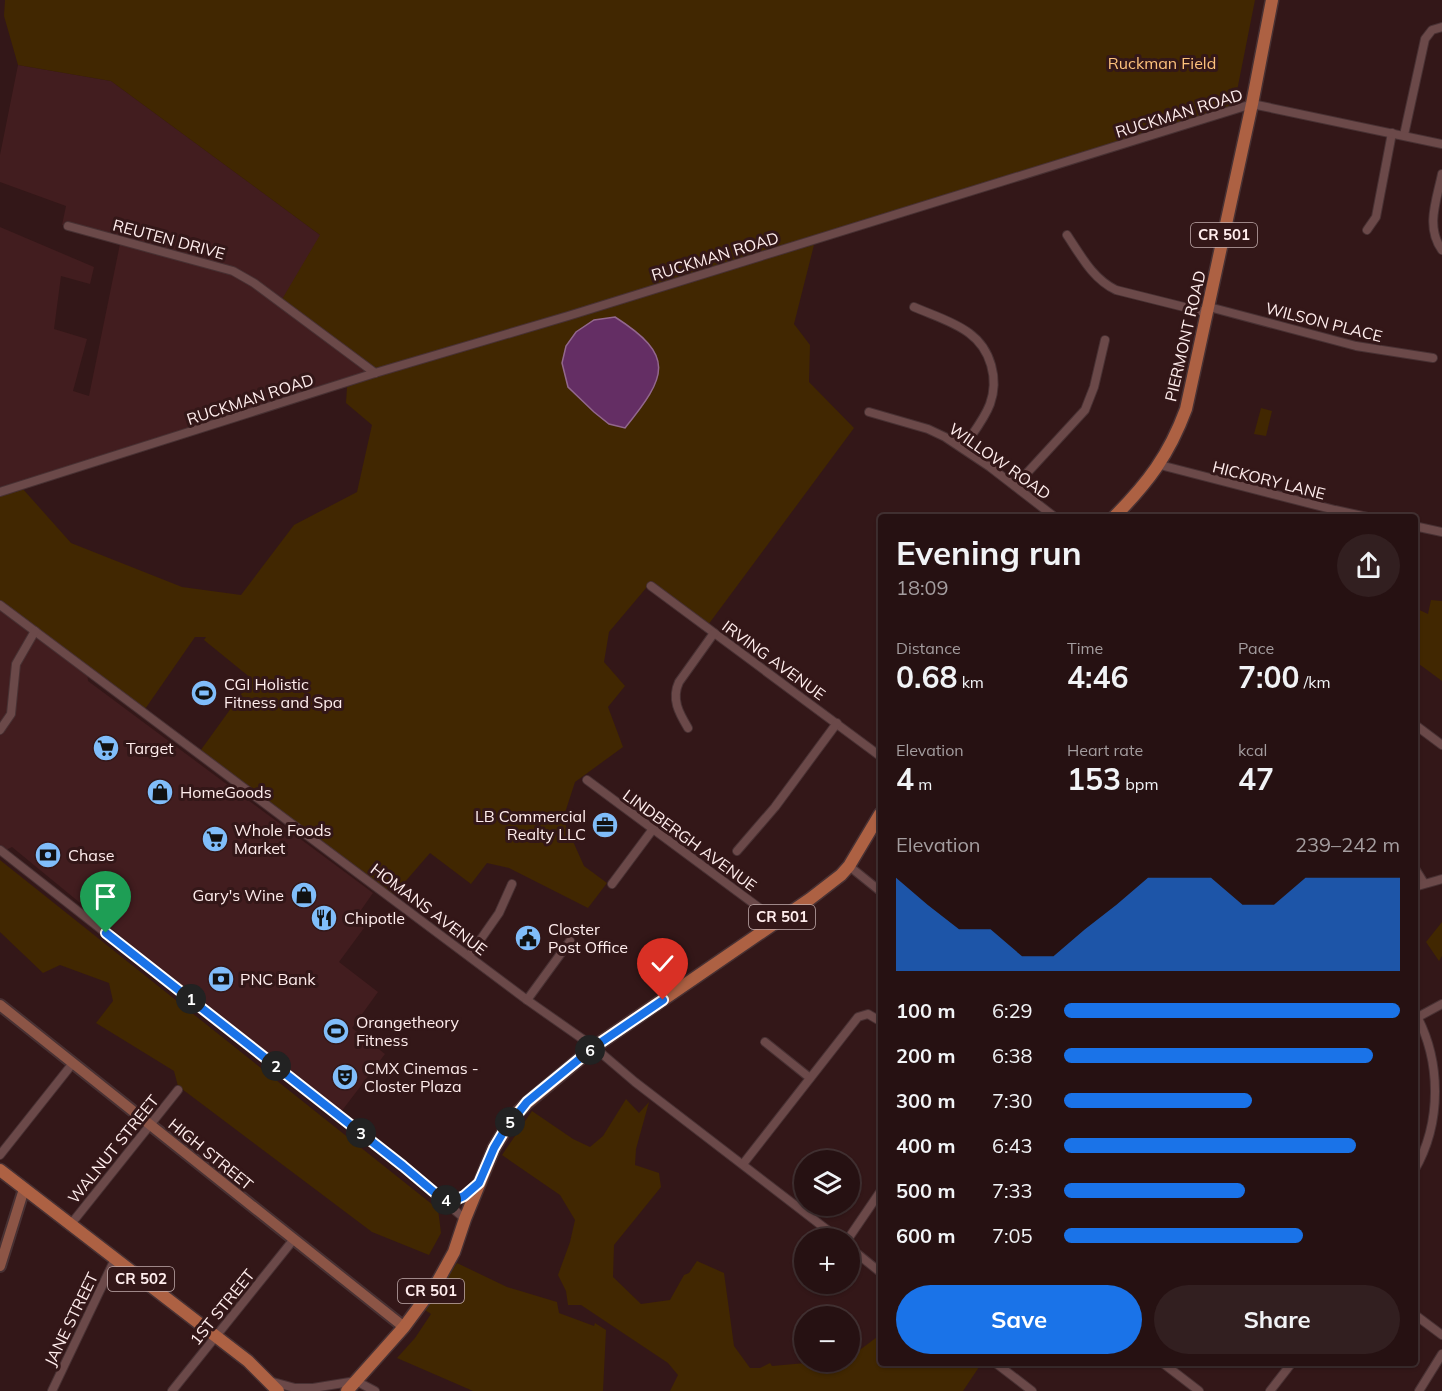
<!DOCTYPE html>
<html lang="en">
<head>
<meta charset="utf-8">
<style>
  :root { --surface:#261112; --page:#321f20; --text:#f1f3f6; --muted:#a49d9f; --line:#423132; --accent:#1a73e8 }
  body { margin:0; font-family:Mulish,sans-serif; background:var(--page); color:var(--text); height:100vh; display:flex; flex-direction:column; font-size:22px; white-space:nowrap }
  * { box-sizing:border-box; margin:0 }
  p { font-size:20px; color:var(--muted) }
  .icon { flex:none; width:33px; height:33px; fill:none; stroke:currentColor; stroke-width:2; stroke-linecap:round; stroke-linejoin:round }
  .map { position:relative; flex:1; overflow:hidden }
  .side { position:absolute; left:878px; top:514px; width:540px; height:852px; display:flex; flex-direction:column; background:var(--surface); border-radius:6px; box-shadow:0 2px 4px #0004,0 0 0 2px var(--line) }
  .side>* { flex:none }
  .fabs { position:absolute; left:794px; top:1150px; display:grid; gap:12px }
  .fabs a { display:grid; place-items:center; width:66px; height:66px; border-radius:50%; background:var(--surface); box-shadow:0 2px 4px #0004,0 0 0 2px var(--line); font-size:30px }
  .pin { position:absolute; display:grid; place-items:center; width:51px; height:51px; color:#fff; margin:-62px -26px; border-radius:50% 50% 50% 0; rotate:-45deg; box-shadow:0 0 6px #0007 }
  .pin .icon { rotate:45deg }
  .km { position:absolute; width:30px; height:30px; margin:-15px; border-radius:50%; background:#222; color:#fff; font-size:16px; line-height:30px; text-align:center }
  .round { display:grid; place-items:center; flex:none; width:63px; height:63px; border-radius:32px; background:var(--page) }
  .summary { display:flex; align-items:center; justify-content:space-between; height:102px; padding:0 18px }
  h1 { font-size:33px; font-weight:700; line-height:45px }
  .stats { display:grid; grid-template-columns:repeat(3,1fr); gap:9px; height:102px; padding:6px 18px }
  .stats div { display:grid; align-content:center }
  .stats b { font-size:30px; font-weight:700 }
  .stats small { font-size:16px; font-weight:400 }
  .stats p { font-size:16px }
  .chart { height:168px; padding:12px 18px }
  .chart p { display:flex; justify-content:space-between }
  .chart svg { width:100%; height:108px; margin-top:6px; fill:var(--accent); opacity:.7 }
  .primary-button { display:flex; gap:12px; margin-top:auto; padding:12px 18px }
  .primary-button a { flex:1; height:69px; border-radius:36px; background:var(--accent); color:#fff; font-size:24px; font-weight:700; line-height:69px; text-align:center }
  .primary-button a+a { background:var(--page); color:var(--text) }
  ul { padding:0 18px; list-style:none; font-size:20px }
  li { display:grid; grid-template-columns:96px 72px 1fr; align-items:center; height:45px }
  li i { height:15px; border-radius:8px; background:var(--accent) }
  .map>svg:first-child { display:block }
</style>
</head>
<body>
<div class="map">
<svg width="1442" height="1391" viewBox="0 0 1442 1391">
  <rect width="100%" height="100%" fill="#331718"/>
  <g fill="#421d1f">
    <polygon points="18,65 111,81 320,235 378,377 0,495 0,227 94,267 90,284 61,276 54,329 87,339 73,391 89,396 121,239 62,225 66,206 0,182 0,155"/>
    <polygon points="0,605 87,670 88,681 373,893 354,920 364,928 339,962 378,992 352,1028 385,1054 341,1112 158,967 12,847 0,853"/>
  </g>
  <g fill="#412701">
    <polygon points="5,0 1255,0 1234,106 815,241 794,324 810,345 809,382 854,428 708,625 652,581 609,632 604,662 625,686 608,707 623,747 575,782 563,819 584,866 607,883 588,908 509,868 487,863 471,884 430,853 391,898 198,754 252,679 204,640 206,637 195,637 143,712 0,605 0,495 22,488 71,543 182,587 241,595 294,525 357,492 372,425 346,403 347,387 378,376 281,301 320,235 111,81 18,65 4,16"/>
    <polygon points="1261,408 1272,411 1266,436 1254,434"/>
    <polygon points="1431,600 1442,601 1442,681 1415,661 1415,608 1428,614"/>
    <polygon points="0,860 438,1209 441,1233 429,1255 372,1232 178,1086 174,1071 96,1023 113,1001 109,983 60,965 43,973 0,932"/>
    <polygon points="1442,922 1442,956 1439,961 1426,942"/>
    <polygon points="626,1099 639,1113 649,1102 636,1149 635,1165 659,1173 661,1187 614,1245 613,1277 641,1304 670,1300 684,1275 689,1273 697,1261 724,1273 734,1346 750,1368 760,1368 770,1363 772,1366 817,1362 849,1362 849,1358 877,1337 880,1337 880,1364 981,1364 963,1391 670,1391 678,1375 668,1363 581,1305 568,1305 566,1291 558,1275 570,1242 575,1220 560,1195 502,1155 532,1111 573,1139 590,1147 603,1136"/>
    <polygon points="457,1263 507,1287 557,1302 559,1313 594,1326 595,1323 606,1330 603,1391 473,1391 397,1358 415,1338 431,1314 425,1310"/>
  </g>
  <path fill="#642e64" stroke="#92678d" stroke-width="1.5" d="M 615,317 C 676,356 667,376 625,428 L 609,424 L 594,412 L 568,387 L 562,363 L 566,346 L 576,332 L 594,320 Z"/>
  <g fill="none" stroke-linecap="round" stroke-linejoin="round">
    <defs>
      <g id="street">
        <polyline points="1404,135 1425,39 1432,30 1442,27"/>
        <path d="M 1442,174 C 1437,199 1425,227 1442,250"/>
        <polyline points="68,226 233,271 254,283 375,373"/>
        <polyline points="1367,230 1376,217 1392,133"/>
        <path d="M 1067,235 C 1081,256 1093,279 1116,290 L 1208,313"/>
        <path d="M 914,307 C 932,315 953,321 969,333 C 991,349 999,379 990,404 C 984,420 972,434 963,448"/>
        <polyline points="1209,307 1356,346 1433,358"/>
        <polyline points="869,412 928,429 945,437 990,467 1056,518"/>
        <polyline points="1160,465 1335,510 1372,518"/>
        <polyline points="1015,486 1085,410 1094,387 1105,340"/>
        <polyline points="0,492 375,373 568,316 1252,104 1442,144"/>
        <polyline points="1414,526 1442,532"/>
        <polyline points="651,586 880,756"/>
        <polyline points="0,605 527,1000 594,1047 635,1082 839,1239"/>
        <polyline points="1414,724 1442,745"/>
        <path d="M 688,728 C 679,713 671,699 679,682 L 714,633"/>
        <polyline points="0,730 11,714 16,664 35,631"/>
        <polyline points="587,780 777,921"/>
        <polyline points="0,850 403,1166 465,1219"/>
        <polyline points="737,851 775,807 837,723"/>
        <polyline points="849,866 880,891"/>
        <polyline points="1414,867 1424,883"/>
        <polyline points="612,884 653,829"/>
        <polyline points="1414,887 1442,879"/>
        <polyline points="469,956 499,913 512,884"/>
        <polyline points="527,1000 570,941"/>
        <path d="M 1414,1011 C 1442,1060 1442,1123 1414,1171"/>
        <polyline points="1418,1017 1442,1004"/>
        <polyline points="765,1042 810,1078"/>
        <polyline points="0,1155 73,1063"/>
        <polyline points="743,1164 858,1017 868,1014 880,1021"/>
        <path d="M 442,1199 C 460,1202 465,1195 478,1184"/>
        <polyline points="71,1224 178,1090"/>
        <polyline points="848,1239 880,1192"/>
        <polyline points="849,1247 880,1272"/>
        <polyline points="1414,1314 1442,1335"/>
        <polyline points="997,1364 1032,1391"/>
        <polyline points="1164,1364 1199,1391"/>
        <polyline points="273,1382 295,1388 313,1388 356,1381 375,1391"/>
        <polyline points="52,1391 115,1259"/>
        <polyline points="172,1391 294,1239"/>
        <polyline points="1270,1391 1291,1364"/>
        <polyline points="1419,1391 1442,1354"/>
      </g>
      <g id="secondary">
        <polyline points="0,1005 404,1327"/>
        <polyline points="0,1266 24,1189"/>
      </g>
      <g id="primary">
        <path d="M 1113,518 C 1148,483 1169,455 1186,409 L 1252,104 L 1272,0"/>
        <polyline points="0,1170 248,1361 278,1391"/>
        <polyline points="347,1391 404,1327 438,1281 454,1252 465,1219 494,1148 513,1117 527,1103 594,1047 810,899 841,875 849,866 880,814"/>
      </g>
    </defs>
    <use href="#street" stroke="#483133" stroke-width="10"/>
    <use href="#secondary" stroke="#483133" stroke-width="14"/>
    <use href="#primary" stroke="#483133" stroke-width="15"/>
    <use href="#street" stroke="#6b4949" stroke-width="8"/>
    <use href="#secondary" stroke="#8c5546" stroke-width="10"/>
    <use href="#primary" stroke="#ad6143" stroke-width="12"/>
  </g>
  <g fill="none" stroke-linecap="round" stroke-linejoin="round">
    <defs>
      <polyline id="route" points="106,933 403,1166 441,1198 453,1201 464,1196 479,1183 494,1148 504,1131 527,1102 594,1047 663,1000"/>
    </defs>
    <use href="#route" stroke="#fff" stroke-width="12"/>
    <use href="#route" stroke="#1a73e8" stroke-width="8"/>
  </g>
  <defs>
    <symbol id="stadium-disc" viewBox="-11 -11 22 22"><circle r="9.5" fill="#80bdfa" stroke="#331718"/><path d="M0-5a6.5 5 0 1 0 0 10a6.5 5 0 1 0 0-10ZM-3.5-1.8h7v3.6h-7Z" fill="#111"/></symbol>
    <symbol id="supermarket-disc" viewBox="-11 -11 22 22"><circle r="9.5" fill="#80bdfa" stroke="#331718"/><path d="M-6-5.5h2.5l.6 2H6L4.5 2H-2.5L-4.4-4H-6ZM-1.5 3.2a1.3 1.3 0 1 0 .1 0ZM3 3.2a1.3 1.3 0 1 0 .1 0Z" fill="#111"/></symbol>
    <symbol id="shop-disc" viewBox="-11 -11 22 22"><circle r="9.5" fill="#80bdfa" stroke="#331718"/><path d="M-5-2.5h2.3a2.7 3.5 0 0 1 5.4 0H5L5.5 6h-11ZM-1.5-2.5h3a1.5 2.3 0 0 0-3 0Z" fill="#111"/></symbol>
    <symbol id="office-disc" viewBox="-11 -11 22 22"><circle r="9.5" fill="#80bdfa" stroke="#331718"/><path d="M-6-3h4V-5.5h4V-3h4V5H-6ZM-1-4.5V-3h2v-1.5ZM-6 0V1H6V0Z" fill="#111"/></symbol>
    <symbol id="bank-disc" viewBox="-11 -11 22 22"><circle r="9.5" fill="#80bdfa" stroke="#331718"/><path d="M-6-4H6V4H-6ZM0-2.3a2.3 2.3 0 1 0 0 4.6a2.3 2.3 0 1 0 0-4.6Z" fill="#111"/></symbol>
    <symbol id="restaurant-disc" viewBox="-11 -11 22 22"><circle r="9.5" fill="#80bdfa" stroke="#331718"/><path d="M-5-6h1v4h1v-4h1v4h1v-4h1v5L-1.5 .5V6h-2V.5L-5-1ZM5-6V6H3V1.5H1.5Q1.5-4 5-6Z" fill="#111"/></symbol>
    <symbol id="civic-disc" viewBox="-11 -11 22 22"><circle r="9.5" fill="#80bdfa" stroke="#331718"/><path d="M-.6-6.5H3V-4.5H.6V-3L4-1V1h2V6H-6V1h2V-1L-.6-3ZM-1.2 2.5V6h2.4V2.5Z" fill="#111"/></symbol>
    <symbol id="theatre-disc" viewBox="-11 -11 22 22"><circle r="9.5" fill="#80bdfa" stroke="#331718"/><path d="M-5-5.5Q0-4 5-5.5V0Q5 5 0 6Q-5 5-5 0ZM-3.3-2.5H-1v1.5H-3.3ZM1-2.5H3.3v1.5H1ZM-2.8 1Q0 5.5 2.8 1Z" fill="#111"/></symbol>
  </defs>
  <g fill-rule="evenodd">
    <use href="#stadium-disc" x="189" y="678" width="30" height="30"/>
    <use href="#supermarket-disc" x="91" y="733" width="30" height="30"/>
    <use href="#shop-disc" x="145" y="777" width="30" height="30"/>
    <use href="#office-disc" x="590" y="810" width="30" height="30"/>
    <use href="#supermarket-disc" x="200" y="824" width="30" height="30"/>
    <use href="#bank-disc" x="33" y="840" width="30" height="30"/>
    <use href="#shop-disc" x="289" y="880" width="30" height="30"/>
    <use href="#restaurant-disc" x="309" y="903" width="30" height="30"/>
    <use href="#civic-disc" x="513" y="923" width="30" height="30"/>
    <use href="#bank-disc" x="206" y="964" width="30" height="30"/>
    <use href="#stadium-disc" x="321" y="1016" width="30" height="30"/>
    <use href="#theatre-disc" x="330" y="1062" width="30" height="30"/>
  </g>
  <g text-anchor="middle" stroke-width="6" stroke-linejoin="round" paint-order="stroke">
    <g fill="#331718" stroke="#c2adad" stroke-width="1.5">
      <rect x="1191" y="223" width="66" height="24" rx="4.5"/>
      <rect x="749" y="905" width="66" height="24" rx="4.5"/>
      <rect x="108" y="1267" width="66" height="24" rx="4.5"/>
      <rect x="398" y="1279" width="66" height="24" rx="4.5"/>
    </g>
    <g font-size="15" font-weight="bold" fill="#ffeded">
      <text x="1224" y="240">CR 501</text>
      <text x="782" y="922">CR 501</text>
      <text x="141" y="1284">CR 502</text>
      <text x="431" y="1296">CR 501</text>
    </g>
    <g font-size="16" fill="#fdc27c" stroke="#331718">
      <text x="1162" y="69">Ruckman Field</text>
    </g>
    <g font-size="16" fill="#ffeded" stroke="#331718">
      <text transform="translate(1179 113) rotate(-17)" y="6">RUCKMAN ROAD</text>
      <text transform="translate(169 239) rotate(15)" y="6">REUTEN DRIVE</text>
      <text transform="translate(715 256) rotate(-17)" y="6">RUCKMAN ROAD</text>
      <text transform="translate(1324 322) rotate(14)" y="6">WILSON PLACE</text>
      <text transform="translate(1185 336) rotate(-77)" y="6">PIERMONT ROAD</text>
      <text transform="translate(250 399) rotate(-18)" y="6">RUCKMAN ROAD</text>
      <text transform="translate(1000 461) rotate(35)" y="6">WILLOW ROAD</text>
      <text transform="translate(1269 480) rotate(14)" y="6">HICKORY LANE</text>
      <text transform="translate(774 660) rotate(36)" y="6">IRVING AVENUE</text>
      <text transform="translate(690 840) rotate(36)" y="6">LINDBERGH AVENUE</text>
      <text transform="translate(429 909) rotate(37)" y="6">HOMANS AVENUE</text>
      <text transform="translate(113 1149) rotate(-51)" y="6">WALNUT STREET</text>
      <text transform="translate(211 1154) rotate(39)" y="6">HIGH STREET</text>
      <text transform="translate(222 1307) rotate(-51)" y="6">1ST STREET</text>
      <text transform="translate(71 1319) rotate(-64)" y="6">JANE STREET</text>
    </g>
    <g font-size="16" fill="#ffeded" stroke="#331718" text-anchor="start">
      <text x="224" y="690">CGI Holistic<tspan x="224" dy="18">Fitness and Spa</tspan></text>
      <text x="126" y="754">Target</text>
      <text x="180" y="798">HomeGoods</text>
      <text x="586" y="822" text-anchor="end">LB Commercial<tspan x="586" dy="18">Realty LLC</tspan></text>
      <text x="234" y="836">Whole Foods<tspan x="234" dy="18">Market</tspan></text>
      <text x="68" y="861">Chase</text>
      <text x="284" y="901" text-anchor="end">Gary's Wine</text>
      <text x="344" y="924">Chipotle</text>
      <text x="548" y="935">Closter<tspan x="548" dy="18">Post Office</tspan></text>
      <text x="240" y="985">PNC Bank</text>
      <text x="356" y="1028">Orangetheory<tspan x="356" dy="18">Fitness</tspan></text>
      <text x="364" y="1074">CMX Cinemas -<tspan x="364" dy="18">Closter Plaza</tspan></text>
    </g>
  </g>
</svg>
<div class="fabs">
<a><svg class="icon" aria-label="layers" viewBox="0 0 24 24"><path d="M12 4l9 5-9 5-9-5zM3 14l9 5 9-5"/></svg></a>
<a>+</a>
<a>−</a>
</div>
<div class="pin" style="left:106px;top:933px;background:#1e9e55"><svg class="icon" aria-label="arrive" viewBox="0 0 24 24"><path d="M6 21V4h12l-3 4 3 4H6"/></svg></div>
<div class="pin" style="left:663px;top:1000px;background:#d93025"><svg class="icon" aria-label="check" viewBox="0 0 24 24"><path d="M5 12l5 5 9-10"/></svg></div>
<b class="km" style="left:191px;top:999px">1</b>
<b class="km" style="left:276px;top:1066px">2</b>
<b class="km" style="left:361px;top:1133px">3</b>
<b class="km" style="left:446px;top:1200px">4</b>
<b class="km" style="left:510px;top:1122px">5</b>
<b class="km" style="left:590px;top:1050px">6</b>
<section class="side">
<div class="summary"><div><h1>Evening run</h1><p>18:09</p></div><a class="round"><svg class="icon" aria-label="share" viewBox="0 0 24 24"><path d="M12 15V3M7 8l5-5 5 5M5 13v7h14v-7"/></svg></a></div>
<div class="stats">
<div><p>Distance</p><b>0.68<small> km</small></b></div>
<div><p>Time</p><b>4:46</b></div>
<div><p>Pace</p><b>7:00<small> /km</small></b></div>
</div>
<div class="stats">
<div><p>Elevation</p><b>4<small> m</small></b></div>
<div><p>Heart rate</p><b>153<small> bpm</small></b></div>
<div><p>kcal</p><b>47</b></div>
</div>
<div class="chart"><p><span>Elevation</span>239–242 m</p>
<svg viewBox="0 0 160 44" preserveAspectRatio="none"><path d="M0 44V6L10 17L20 27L30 27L40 38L50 38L60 27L70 17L80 6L90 6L100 6L110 17L120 17L130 6L140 6L150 6L160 6V44z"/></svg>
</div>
<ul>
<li><b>100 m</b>6:29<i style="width:100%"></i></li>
<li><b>200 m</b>6:38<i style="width:92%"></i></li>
<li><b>300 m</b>7:30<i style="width:56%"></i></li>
<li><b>400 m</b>6:43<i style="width:87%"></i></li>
<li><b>500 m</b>7:33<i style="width:54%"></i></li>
<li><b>600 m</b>7:05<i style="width:71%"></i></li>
</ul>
<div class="primary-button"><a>Save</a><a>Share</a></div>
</section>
</div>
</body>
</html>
